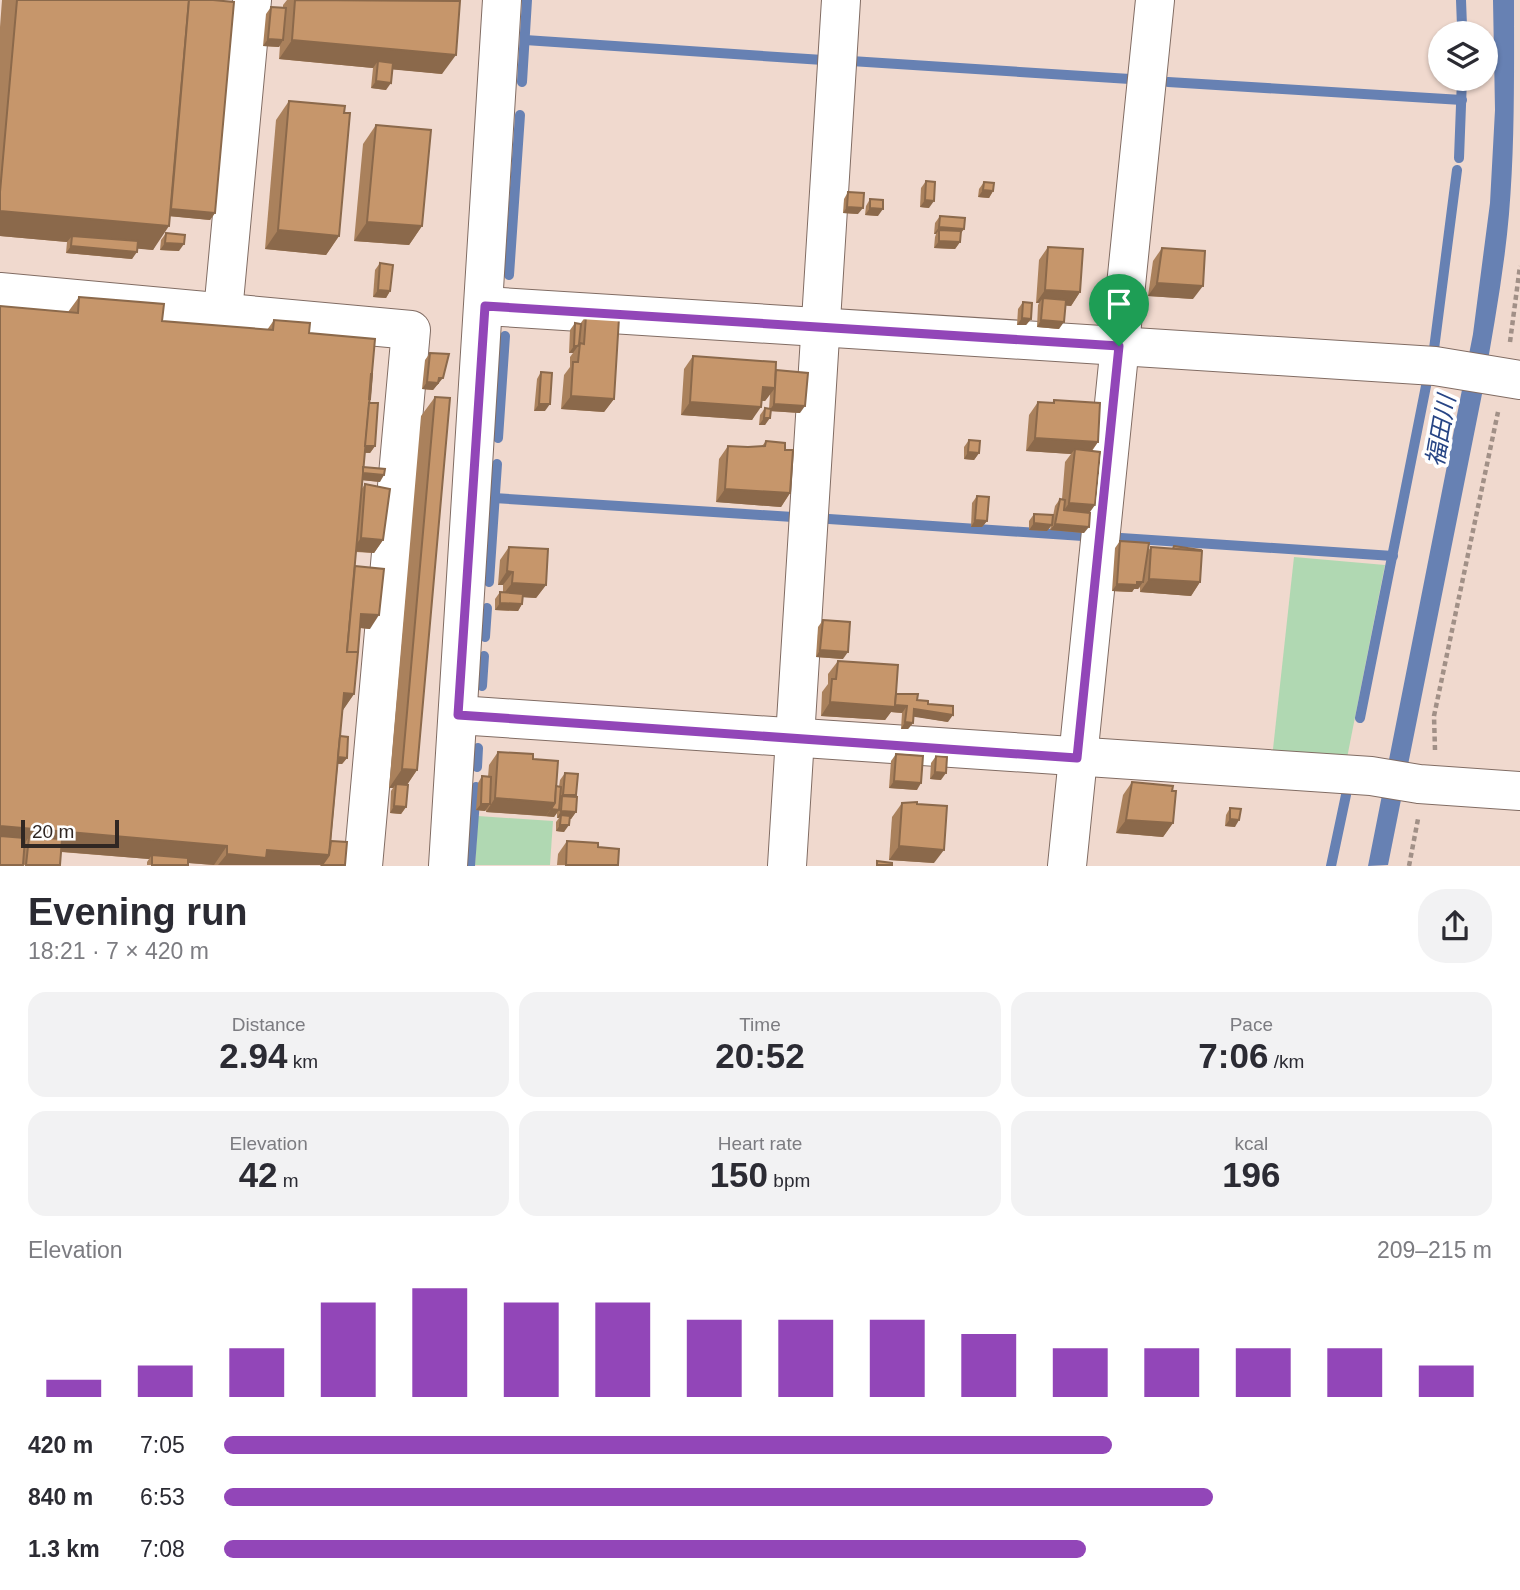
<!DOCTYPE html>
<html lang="en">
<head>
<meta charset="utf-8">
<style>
  :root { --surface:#fff; --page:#f2f2f3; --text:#2b2b33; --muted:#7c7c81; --accent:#9246b8 }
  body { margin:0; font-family:Helvetica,"Noto Sans JP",sans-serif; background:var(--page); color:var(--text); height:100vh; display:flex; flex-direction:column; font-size:26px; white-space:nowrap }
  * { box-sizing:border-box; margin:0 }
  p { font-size:23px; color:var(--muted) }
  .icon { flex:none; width:38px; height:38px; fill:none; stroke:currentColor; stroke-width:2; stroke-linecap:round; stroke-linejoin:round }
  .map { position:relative; height:866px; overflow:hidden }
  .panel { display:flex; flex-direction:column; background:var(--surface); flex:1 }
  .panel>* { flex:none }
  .controls { position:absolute; left:1428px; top:21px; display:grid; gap:14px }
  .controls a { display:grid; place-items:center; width:70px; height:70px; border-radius:50%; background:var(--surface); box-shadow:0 2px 5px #0004; font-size:35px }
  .scale { position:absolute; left:21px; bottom:18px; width:98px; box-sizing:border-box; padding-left:7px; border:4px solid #302723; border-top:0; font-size:19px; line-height:24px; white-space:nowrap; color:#302723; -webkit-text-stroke:5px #fff; paint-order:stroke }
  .pin { position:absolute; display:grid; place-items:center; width:60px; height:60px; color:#fff; margin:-72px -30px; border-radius:50% 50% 50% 0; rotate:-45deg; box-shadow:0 0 7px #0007 }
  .pin .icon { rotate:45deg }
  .round { display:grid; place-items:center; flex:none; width:74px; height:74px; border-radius:28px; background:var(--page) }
  .headline { display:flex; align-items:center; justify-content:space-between; height:119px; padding:0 28px }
  h1 { font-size:38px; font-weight:700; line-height:52px }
  .stats { display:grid; grid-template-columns:repeat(3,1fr); gap:10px; height:119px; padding:7px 28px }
  .stats div { display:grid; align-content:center; border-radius:18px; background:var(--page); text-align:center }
  .stats b { font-size:35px; font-weight:700 }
  .stats small { font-size:19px; font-weight:400 }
  .stats p { font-size:19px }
  .chart { height:196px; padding:14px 28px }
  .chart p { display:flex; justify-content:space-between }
  .chart svg { width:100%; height:126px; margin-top:7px; stroke:var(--accent); stroke-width:6 }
  ul { padding:0 28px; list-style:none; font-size:23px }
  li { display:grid; grid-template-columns:112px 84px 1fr; align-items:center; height:52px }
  li i { height:18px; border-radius:9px; background:var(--accent) }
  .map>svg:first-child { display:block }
</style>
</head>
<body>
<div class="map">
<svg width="1520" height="866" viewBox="0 0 1520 866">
  <rect width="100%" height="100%" fill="#f0d9ce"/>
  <g fill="#b0d8b2">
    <polygon points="1294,557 1385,565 1346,763 1272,758"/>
    <polygon points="478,816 553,821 550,865 475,865"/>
  </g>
  <path fill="#6781b3" d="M 1493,0 L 1514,0 C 1514,71 1515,143 1509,214 C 1504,272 1493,331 1483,389 L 1388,865 L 1368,866 L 1473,334 L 1490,203 L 1495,110 Z"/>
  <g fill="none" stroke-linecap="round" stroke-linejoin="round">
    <g stroke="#6781b3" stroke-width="10">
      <polyline points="1461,0 1462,26"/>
      <polyline points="525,40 823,60"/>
      <polyline points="851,61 1130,79"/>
      <polyline points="522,82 527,0"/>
      <polyline points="1168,82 1462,100"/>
      <polyline points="1459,158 1462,79"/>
      <polyline points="509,275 520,115"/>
      <polyline points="1434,349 1457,170"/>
      <polyline points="498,438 505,336"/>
      <polyline points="494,498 793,517"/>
      <polyline points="829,519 1083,536"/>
      <polyline points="1121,538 1393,556"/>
      <polyline points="489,582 497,464"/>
      <polyline points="485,637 487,608"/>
      <polyline points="482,686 484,656"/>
      <polyline points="1360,718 1426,386"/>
      <polyline points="477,767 478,748"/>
      <polyline points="470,866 476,787"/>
      <polyline points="1331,866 1346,795"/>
    </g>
    <defs>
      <g id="minor">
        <polyline points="0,292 411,330 363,866"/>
        <polyline points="485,306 1435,366 1520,380"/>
        <polyline points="223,312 252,0"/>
        <polyline points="458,715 1371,776 1419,784 1520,791"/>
        <polyline points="448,866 502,0"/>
        <polyline points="787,866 841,0"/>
        <polyline points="1067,866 1155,0"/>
      </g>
    </defs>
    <use href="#minor" stroke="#816c63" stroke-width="40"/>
    <g stroke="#a19087" stroke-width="4.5" stroke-dasharray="5 3.5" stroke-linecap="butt">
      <polyline points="1510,342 1520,266"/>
      <polyline points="1435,750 1434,716 1498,412"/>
      <polyline points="1409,866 1418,819"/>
    </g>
    <use href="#minor" stroke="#fff" stroke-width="38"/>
  </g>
  <g fill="#aa815c">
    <polygon points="2,0 213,0 215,213 210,220 170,216 153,250 137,248 132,259 66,253 67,242 0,236 0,27"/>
    <polygon points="287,0 455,0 442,74 392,69 386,90 371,88 373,68 279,59 280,45 279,47 263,46 266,14 271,7 283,8 283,5"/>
    <polygon points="289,101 344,113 339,236 326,255 265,249 276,120"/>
    <polygon points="376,125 422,226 409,245 354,241 363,144"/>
    <polygon points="926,181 929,208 920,207 921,188"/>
    <polygon points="984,182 993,191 989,198 978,197 979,189"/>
    <polygon points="848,192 858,214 843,213 844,199"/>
    <polygon points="870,199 878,216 865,215 866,206"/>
    <polygon points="940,216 961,234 960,242 955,249 934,248 935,237 936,234 934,234 935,223"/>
    <polygon points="166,233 179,251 160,250 161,240"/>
    <polygon points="1048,247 1080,292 1071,306 1065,305 1059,329 1037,327 1038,305 1039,303 1036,303 1039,260"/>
    <polygon points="1162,248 1193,299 1148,296 1153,261"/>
    <polygon points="380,263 390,291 386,298 373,297 375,270"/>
    <polygon points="79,297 162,321 267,330 274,320 309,333 371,374 370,399 369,401 375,446 370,453 365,453 363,467 380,482 362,480 361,490 365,484 383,540 374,553 356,552 355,566 370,629 360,628 354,694 342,711 340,736 347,758 342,764 338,764 331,841 345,865 214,865 188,863 188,865 147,865 147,862 149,859 61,852 60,865 0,865 68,312"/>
    <polygon points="1023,302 1031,319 1026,325 1017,325 1018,309"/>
    <polygon points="586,316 614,399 604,412 561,409 564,375 570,367 570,357 573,353 569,353 570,330 575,323 580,324"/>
    <polygon points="430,353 438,385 437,385 433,390 422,389 425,360"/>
    <polygon points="693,356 776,371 800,413 771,411 765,425 759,425 760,415 765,408 769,409 770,394 765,401 762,401 752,420 681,415 684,369"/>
    <polygon points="541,372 545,411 534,411 537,379"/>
    <polygon points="435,397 417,770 407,785 406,807 401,814 390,813 391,791 393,788 389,788 421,416"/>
    <polygon points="1054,400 1098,442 1092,451 1089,513 1084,533 1050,530 1051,525 1047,531 1029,530 1029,521 1034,514 1052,521 1055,506 1060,499 1062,499 1065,462 1071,454 1026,451 1029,415 1038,402 1052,403"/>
    <polygon points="969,440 979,453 974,460 964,459 964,447"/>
    <polygon points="766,441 785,450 790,493 781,507 716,502 719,459 728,446 748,447 762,446"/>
    <polygon points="977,496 987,521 982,527 971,527 972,503"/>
    <polygon points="1120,541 1148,551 1151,547 1172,549 1174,546 1200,582 1191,596 1140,592 1140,587 1138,589 1134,589 1132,592 1112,591 1115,548"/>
    <polygon points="509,547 546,585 536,598 523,597 522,604 518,611 495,610 495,599 500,592 503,592 503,585 498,585 500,560"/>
    <polygon points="823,620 843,659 816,657 818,627"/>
    <polygon points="838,661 896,695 917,700 928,704 948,722 913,716 913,723 908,729 901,729 902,713 891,712 885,720 821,716 822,692 828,684 828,674"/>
    <polygon points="498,752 533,759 556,786 559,787 560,780 565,773 576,795 575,797 576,812 571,819 569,819 564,832 556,831 556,822 559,818 557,818 557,813 554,817 486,812 486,810 485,811 476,810 478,783 482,776 488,777 489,765"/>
    <polygon points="896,754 917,790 889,788 891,761"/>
    <polygon points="936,756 941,780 930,779 931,763"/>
    <polygon points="1132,782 1173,823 1163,837 1116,833 1123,795"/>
    <polygon points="902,803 917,804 934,863 889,860 892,817"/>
    <polygon points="1230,808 1235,827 1225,826 1226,815"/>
    <polygon points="567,841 598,847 618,865 557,865 558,854"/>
  </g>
  <g fill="#8b694b">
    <polygon points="268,39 283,40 279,47 263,46"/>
    <polygon points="292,40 456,55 442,74 377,68 378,61 373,68 279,59"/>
    <polygon points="376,81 391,83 386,90 371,88"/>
    <polygon points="983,190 993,191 989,198 978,197"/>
    <polygon points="925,200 934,201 929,208 920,207"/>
    <polygon points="847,207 863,208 858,214 843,213"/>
    <polygon points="162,208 215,213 210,220 157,215"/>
    <polygon points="870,208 883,209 878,216 865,215"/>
    <polygon points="0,211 169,226 153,250 71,243 72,236 67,242 0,236"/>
    <polygon points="367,222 422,226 409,245 354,241"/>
    <polygon points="939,227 964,229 959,236 939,230 936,234 934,234"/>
    <polygon points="278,230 339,236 326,255 265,249"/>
    <polygon points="939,241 960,242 955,249 934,248"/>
    <polygon points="165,243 184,244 179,251 160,250"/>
    <polygon points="71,246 137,252 132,259 66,253"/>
    <polygon points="1157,283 1203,286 1193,299 1148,296"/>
    <polygon points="378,290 390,291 386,298 373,297"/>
    <polygon points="1045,290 1080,292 1071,306 1043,304 1043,298 1039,303 1036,303"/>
    <polygon points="1022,318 1031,319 1026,325 1017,325"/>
    <polygon points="1041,320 1064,322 1059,329 1037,327"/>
    <polygon points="574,346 578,346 573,353 569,353"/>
    <polygon points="439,378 443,378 433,390 422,389 427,382"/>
    <polygon points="763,387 775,388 765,401 754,400"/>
    <polygon points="571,396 614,399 604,412 561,409"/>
    <polygon points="690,402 761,407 752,420 681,415"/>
    <polygon points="539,404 550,404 545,411 534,411"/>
    <polygon points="774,404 805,406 800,413 769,411"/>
    <polygon points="764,418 770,418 765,425 759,425"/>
    <polygon points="1035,438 1098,442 1088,455 1075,449 1071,454 1026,451"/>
    <polygon points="359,445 375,446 370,453 354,452"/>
    <polygon points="968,452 979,453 974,460 964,459"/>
    <polygon points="356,473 384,475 380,482 351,479"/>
    <polygon points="725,489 790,493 781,507 716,502"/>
    <polygon points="1069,503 1095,505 1085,519 1060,516"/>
    <polygon points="975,520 987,521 982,527 971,527"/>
    <polygon points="1034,523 1052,525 1047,531 1029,530"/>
    <polygon points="1055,524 1089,527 1084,533 1050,530"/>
    <polygon points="361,538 383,540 374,553 351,551"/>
    <polygon points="507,571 513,572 503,585 498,585"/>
    <polygon points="1149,579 1200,582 1191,596 1140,592"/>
    <polygon points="1137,582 1143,582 1138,589 1134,589 1132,592 1112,591 1117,584"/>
    <polygon points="512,583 546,585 536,598 502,596"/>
    <polygon points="500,603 522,604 518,611 495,610"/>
    <polygon points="361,614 379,615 370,629 352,627"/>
    <polygon points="820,650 848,652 843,659 816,657"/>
    <polygon points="344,693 354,694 341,713"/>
    <polygon points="830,702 895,705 907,706 902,713 891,712 885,720 821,716"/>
    <polygon points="914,709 953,715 948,722 909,716"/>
    <polygon points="905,722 913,723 908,729 901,729"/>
    <polygon points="332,756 347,758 342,764 327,763"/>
    <polygon points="402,769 417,770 404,789 396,784 393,788 389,788"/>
    <polygon points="935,772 946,773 941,780 930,779"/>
    <polygon points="894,781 921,783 917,790 889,788"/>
    <polygon points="495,798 555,803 546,816 486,812"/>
    <polygon points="481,804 490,804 485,811 476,810"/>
    <polygon points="394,806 406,807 401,814 390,813"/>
    <polygon points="551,809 559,810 554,817 546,816"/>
    <polygon points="561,811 576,812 571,819 561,819 561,815 559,818 557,818"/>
    <polygon points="1230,819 1239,820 1235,827 1225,826"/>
    <polygon points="1126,820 1173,823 1163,837 1116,833"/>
    <polygon points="560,825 569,825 564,832 556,831"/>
    <polygon points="0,826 227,846 214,865 152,860 152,855 149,859 28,849 29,837 21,848 0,846"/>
    <polygon points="899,846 944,850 934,863 889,860"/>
    <polygon points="267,850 329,855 322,865 218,865 227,854"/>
  </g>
  <g fill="#c6966b" stroke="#8b694b" stroke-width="2">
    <polygon points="17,0 189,0 169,226 0,211 0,192"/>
    <polygon points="189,0 213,0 234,2 215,213 171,209"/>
    <polygon points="295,0 460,1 456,55 292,40"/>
    <polygon points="271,7 286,8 283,40 268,39"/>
    <polygon points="378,61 393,63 391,83 376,81"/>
    <polygon points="289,101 345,106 344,113 350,113 339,236 278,230"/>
    <polygon points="376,125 431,130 422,226 367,222"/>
    <polygon points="926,181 935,182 934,201 925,200"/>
    <polygon points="984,182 994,183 993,191 983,190"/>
    <polygon points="848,192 864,193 863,208 847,207"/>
    <polygon points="870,199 883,200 883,209 870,208"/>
    <polygon points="940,216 965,218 964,229 939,227"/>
    <polygon points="939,230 961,231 960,242 939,241"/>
    <polygon points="166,233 185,235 184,244 165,243"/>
    <polygon points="72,236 138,241 137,252 71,246"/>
    <polygon points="1048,247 1083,249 1080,292 1045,290"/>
    <polygon points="1162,248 1205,251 1203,286 1157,283"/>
    <polygon points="380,263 393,265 390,291 378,290"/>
    <polygon points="79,297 164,304 162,321 273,330 274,320 310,323 309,333 375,339 347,652 358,652 354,694 344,693 329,855 267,850 266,858 227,854 227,846 0,826 0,306 78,313"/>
    <polygon points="1043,298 1066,300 1064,322 1041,320"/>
    <polygon points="1023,302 1032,303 1031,319 1022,318"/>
    <polygon points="586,316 619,318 614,399 571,396 573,362 578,362 580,343 584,344"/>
    <polygon points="575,323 581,324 579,344 578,346 574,346"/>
    <polygon points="430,353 449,354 443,378 439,378 438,383 427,382"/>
    <polygon points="693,356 776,362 775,388 763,387 761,407 690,402"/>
    <polygon points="776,370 808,373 805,406 774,404"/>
    <polygon points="541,372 552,373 550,404 539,404"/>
    <polygon points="371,374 372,374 370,399 369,399"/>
    <polygon points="435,397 450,398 417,770 402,769"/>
    <polygon points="1054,400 1100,403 1098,442 1035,438 1038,402 1054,403"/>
    <polygon points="369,403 378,403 375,446 365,446"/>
    <polygon points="765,408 771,409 770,418 764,418"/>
    <polygon points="969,440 980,441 979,453 968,452"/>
    <polygon points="766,441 785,443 785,450 793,450 790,493 725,489 728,446 748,447 765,446"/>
    <polygon points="1075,449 1100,452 1095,505 1069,503"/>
    <polygon points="363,467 385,469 384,475 363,473"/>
    <polygon points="365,484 390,489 383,540 361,538"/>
    <polygon points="977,496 989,497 987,521 975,520"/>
    <polygon points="1060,499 1065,500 1064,510 1090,513 1089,527 1055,524"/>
    <polygon points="1034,514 1053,515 1052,525 1034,523"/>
    <polygon points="1120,541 1149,543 1143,582 1137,582 1137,585 1117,584"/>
    <polygon points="1174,546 1201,550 1201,551 1173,549"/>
    <polygon points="509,547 548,549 546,585 512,583 513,572 507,571"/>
    <polygon points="1151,547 1202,551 1200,582 1149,579"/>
    <polygon points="355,566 384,569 379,615 361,614 358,652 347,652"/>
    <polygon points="500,592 523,594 522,604 500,603"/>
    <polygon points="823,620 850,622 848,652 820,650"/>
    <polygon points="838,661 898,665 895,707 830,702 832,679 836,679"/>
    <polygon points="896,694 918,694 917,700 928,701 928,704 953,706 953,715 914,709 913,723 905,722 907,706 895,705"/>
    <polygon points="340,736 348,737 347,758 338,757"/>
    <polygon points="498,752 533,754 533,759 558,761 555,803 495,798"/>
    <polygon points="896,754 923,756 921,783 894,781"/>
    <polygon points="936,756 947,757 946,773 935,772"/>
    <polygon points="565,773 578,774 576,795 563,795"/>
    <polygon points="482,776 491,777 490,804 481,804"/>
    <polygon points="1132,782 1173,786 1172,791 1176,791 1173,823 1126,820"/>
    <polygon points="396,784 408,785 406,807 394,806"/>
    <polygon points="556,786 561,787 559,810 551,809 555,803"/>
    <polygon points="562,796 577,797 576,812 561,811"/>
    <polygon points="917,802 917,804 947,806 944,850 899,846 902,803"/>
    <polygon points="1230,808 1241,809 1239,820 1230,819"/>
    <polygon points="561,815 570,816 569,825 560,825"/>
    <polygon points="0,836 25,838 23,865 0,865"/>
    <polygon points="29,837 62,839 60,865 26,865"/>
    <polygon points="331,841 347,842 345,865 322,865 329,855"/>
    <polygon points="567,841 598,843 598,847 619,849 618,865 566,865"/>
    <polygon points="152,855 188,858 188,865 152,865"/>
    <polygon points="877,861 892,863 892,865 877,865"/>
  </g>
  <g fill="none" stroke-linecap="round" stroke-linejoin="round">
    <defs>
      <polygon id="route" points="485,306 1119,346 1077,758 458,715"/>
    </defs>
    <use href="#route" stroke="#fff" stroke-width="14"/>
    <use href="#route" stroke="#9246b8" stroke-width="9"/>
  </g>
  <g text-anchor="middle" stroke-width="7" stroke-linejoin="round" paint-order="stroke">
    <g font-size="24" font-style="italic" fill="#274585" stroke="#fff">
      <text transform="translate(1441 431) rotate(-80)" y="8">福田川</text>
    </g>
  </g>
</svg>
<div class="controls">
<a><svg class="icon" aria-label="layers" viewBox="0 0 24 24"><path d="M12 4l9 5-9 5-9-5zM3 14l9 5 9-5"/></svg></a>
</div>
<div class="scale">20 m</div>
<div class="pin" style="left:1119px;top:346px;background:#1e9e55"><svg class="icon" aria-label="arrive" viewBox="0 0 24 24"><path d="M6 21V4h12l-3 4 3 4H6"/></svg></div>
</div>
<section class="panel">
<div class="headline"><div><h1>Evening run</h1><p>18:21 · 7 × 420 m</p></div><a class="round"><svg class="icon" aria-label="share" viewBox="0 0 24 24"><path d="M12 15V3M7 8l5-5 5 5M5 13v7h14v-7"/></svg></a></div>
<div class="stats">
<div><p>Distance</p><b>2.94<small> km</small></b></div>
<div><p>Time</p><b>20:52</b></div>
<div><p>Pace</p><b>7:06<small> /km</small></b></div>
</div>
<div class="stats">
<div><p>Elevation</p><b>42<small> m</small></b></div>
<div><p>Heart rate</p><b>150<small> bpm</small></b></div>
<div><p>kcal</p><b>196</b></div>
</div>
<div class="chart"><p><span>Elevation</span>209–215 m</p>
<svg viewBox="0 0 160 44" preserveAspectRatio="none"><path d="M5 44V38M15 44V33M25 44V27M35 44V11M45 44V6M55 44V11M65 44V11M75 44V17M85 44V17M95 44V17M105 44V22M115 44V27M125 44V27M135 44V27M145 44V27M155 44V33"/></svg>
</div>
<ul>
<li><b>420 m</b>7:05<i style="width:70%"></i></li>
<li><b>840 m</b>6:53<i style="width:78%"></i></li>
<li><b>1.3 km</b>7:08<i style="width:68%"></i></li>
</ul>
</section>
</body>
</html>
